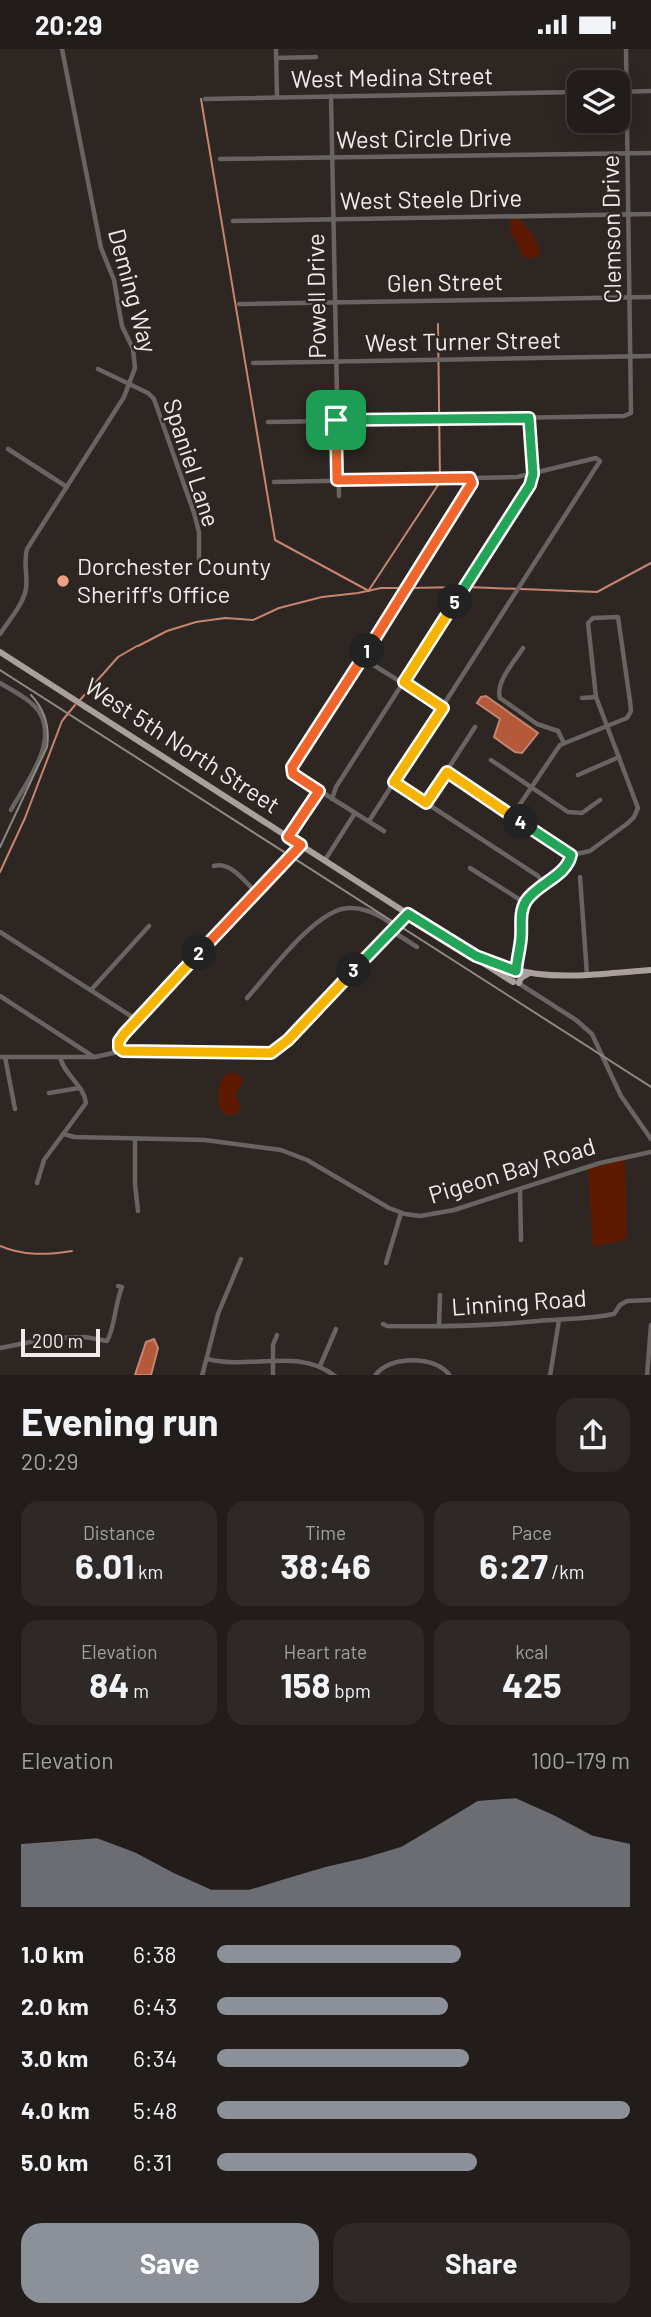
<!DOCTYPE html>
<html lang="en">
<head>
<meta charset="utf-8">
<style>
  :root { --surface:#221c1a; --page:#2e2927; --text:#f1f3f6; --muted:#a2a1a2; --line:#3f3a39; --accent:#8c9099 }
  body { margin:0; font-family:Barlow,sans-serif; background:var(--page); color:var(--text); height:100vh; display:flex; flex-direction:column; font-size:26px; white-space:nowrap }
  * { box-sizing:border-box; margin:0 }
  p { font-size:23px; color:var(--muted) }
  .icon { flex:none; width:38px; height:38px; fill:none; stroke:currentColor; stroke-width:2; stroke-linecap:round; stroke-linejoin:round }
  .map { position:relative; height:1326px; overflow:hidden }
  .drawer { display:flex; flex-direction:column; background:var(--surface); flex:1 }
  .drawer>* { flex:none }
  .buttons { position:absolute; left:567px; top:21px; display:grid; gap:14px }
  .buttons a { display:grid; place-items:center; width:63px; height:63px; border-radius:14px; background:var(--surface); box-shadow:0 4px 18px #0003,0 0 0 2px var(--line); font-size:35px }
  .scale { position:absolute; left:21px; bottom:18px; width:79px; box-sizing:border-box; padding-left:7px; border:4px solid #f0ebe9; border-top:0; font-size:19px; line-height:24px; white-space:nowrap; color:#f0ebe9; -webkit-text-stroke:5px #2e2623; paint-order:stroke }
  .pin { position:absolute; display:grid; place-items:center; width:60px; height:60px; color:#fff; margin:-30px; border-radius:14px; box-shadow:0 4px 10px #0006 }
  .km { position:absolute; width:35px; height:35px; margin:-18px; border-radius:50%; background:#222; color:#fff; font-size:19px; line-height:35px; text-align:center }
  .round { display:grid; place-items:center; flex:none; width:74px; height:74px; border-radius:21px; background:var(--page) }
  .overview { display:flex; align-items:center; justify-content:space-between; height:119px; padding:0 21px }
  h1 { font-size:38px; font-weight:700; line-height:52px }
  .metrics { display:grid; grid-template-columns:repeat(3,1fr); gap:10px; height:119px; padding:7px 21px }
  .metrics div { display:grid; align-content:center; border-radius:18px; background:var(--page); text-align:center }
  .metrics b { font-size:35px; font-weight:700 }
  .metrics small { font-size:19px; font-weight:400 }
  .metrics p { font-size:19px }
  .chart { height:196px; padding:14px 21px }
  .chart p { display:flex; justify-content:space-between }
  .chart svg { width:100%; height:126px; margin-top:7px; fill:var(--accent); opacity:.7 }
  .button { display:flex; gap:14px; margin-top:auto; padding:14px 21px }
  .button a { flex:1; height:80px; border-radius:21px; background:var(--accent); color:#fff; font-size:28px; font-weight:700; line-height:80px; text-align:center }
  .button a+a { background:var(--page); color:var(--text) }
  ul { padding:0 21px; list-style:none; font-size:23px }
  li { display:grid; grid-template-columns:112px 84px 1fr; align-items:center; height:52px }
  li i { height:18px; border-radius:9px; background:var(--accent) }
  .status { display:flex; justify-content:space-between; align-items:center; height:49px; padding:0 35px; background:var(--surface); direction:ltr }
  .status svg { height:19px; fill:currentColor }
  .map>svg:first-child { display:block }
</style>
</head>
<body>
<div class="status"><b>20:29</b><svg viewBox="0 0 49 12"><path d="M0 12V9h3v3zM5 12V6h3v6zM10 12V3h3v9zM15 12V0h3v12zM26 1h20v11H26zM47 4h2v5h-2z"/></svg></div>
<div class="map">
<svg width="651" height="1327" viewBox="0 0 651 1327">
  <rect width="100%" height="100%" fill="#2e2623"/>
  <g fill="#5d1a00">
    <path d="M 513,170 L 519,170 C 530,179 558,218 522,207 L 517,193 L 511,186 L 510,172 Z"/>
    <path d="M 228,1024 C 236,1023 240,1025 243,1032 L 236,1045 L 240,1057 L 238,1064 L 231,1067 L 223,1064 C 215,1053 217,1031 228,1024 Z"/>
    <polygon points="625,1111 627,1190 593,1198 588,1119"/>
  </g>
  <g fill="#b45939" stroke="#c6856e" stroke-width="2">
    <polygon points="486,647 538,684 522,704 515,703 494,688 500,670 477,654 481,648"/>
    <polygon points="154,1290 158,1299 151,1326 135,1326 146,1293"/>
  </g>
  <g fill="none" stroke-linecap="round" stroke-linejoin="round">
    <g stroke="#c6856e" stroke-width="2">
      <polyline points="201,50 275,491 369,542"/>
      <polyline points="467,538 597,543 651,514"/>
      <polyline points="411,539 461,538"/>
      <polyline points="369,541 440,433 438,275"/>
      <polyline points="138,597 167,582 196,573 225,569 253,571 279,559 322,548 358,544 381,539 405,539"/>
      <polyline points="80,651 118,608 137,597"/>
      <polyline points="0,823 25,769 62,672 75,656"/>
      <path d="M 0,1197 C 23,1207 47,1206 72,1202"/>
    </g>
    <g stroke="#686462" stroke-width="4.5">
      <polyline points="276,0 277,48"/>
      <polyline points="276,9 316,8"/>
      <polyline points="618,43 651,42"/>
      <polyline points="331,47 339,447"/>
      <polyline points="205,50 579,43"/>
      <polyline points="220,110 651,104"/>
      <polyline points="233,172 651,165"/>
      <polyline points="239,255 651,248"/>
      <polyline points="253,314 651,307"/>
      <polyline points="98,320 148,344 154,350 194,464 199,483 199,510"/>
      <polyline points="268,373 624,367 631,364 626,0"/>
      <polyline points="8,400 67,438"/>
      <polyline points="274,433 517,428 596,409 600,412 369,772"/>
      <path d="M 0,585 C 9,571 23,556 26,540 C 28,526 23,514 27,500 L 124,348 L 135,319 L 133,300 L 122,277 L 114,231 L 101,199 L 62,0"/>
      <path d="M 523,599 C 515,612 495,633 500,649 L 537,675 L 558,682 L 564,694"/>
      <polyline points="362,609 443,659"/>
      <path d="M 0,634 C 13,642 32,651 40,664 C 58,695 25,735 11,761"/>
      <polyline points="582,649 596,648"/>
      <polyline points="491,711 568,763 582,764 600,751"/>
      <polyline points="447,723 512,767 518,771 571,806 590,802 628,774 634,768 638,759 596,648 588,574 593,569 618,568 630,652 631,662 627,669 560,696 512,767"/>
      <polyline points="578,726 619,708"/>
      <polyline points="394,733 538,827 544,835"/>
      <polyline points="332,750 336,738 530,436 533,425 529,368"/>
      <polyline points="426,754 475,678"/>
      <polyline points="384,782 293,725 291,720 471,439 472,434 470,429"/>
      <polyline points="288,788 319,742"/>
      <polyline points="300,796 123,985 119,992 119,998 123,1002 271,1004 288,991 408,865"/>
      <path d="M 571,806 C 567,827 541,833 528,849 C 518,862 523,877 520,892 C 519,905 515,918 512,930 L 576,971 L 592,985 L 621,1047 L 651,1090"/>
      <polyline points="325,811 355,764"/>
      <path d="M 214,817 C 230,812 244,832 255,842"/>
      <polyline points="470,819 525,854"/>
      <polyline points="580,828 587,926"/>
      <polyline points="392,882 417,898"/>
      <polyline points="0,883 137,971"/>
      <polyline points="91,941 149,877"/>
      <polyline points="0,947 94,1008"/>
      <path d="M 247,949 C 270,923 304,877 334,863 C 354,853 380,864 395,878"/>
      <polyline points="0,1008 95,1008 122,1002"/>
      <polyline points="5,1008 15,1060"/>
      <polyline points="49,1044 79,1039"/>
      <polyline points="64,1085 74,1088 205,1091 281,1101 307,1111 389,1159 405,1165 420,1167 454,1161 600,1114 651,1103"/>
      <polyline points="135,1089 135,1135 138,1162"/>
      <path d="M 37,1134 L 44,1111 L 86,1054 C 84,1036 64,1026 60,1008"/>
      <polyline points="520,1140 521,1191"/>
      <polyline points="386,1214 401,1164"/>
      <path d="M 383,1275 L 387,1277 C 437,1278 488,1277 538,1272 C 563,1270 589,1270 614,1265 L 620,1256 L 627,1252 L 651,1251"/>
      <polyline points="439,1277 440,1246"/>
      <path d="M 0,1299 L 50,1289 L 85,1288 L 107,1292 C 115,1279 115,1254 122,1238 L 118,1237"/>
      <path d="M 207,1310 C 250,1321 297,1298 335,1327"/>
      <polyline points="320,1317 336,1280"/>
      <polyline points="202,1327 218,1265 241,1210"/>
      <polyline points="273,1327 273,1296 277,1286"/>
      <path d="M 375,1327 C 388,1306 437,1306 450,1327"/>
      <polyline points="550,1327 559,1271"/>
      <polyline points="647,1327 651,1276"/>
    </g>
    <g stroke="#a9a09d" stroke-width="6">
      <path d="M 0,603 L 450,892 C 527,938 566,927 651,921"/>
      <polyline points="483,914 513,933"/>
      <polyline points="519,934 521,929 528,925"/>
    </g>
    <g stroke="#8e8885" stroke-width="2">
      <polyline points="0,621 651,1038"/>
      <path d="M 0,798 L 47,698 C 50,678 45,661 31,646"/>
    </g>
  </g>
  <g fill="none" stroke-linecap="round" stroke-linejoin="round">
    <defs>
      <polyline id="split-1" points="336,371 337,431 470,429 472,434 367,602"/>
      <polyline id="split-2" points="199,904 301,796 288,788 319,742 293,725 292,718 367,602"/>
      <polyline id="split-3" points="199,904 124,985 119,992 119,999 123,1002 271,1004 288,991 354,921"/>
      <path id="split-4" d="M 354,921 L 408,865 L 476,907 L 516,922 C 517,911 520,900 521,889 C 522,876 519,863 526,852 C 538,834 566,828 571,806 L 521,773"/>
      <polyline id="split-5" points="455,553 404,633 443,659 394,733 426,754 447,723 521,773"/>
      <polyline id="split-6" points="336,371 529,369 533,425 530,436 455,553"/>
    </defs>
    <use href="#split-1" stroke="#fff" stroke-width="14"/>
    <use href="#split-2" stroke="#fff" stroke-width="14"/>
    <use href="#split-3" stroke="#fff" stroke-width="14"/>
    <use href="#split-4" stroke="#fff" stroke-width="14"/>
    <use href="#split-5" stroke="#fff" stroke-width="14"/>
    <use href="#split-6" stroke="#fff" stroke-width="14"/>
    <use href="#split-1" stroke="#f0652b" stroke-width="9"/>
    <use href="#split-2" stroke="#f0652b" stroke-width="9"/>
    <use href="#split-3" stroke="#f5b400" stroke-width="9"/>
    <use href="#split-4" stroke="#22a559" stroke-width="9"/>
    <use href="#split-5" stroke="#f5b400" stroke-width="9"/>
    <use href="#split-6" stroke="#22a559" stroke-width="9"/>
  </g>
  <circle fill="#f39f83" stroke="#2e2623" stroke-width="2.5" cx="63" cy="532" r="7"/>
  <g text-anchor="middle" stroke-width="5" stroke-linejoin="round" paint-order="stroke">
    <g font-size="24" fill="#f0ebe9" stroke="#2e2623">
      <text transform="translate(392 29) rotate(-1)" y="8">West Medina Street</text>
      <text transform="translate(424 90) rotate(-1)" y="8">West Circle Drive</text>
      <text transform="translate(431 151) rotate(-1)" y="8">West Steele Drive</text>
      <text transform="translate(612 180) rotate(-91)" y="8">Clemson Drive</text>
      <text transform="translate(445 234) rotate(-1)" y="8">Glen Street</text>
      <text transform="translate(132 242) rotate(75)" y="8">Deming Way</text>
      <text transform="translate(317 247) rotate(-91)" y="8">Powell Drive</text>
      <text transform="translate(463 293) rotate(-1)" y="8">West Turner Street</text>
      <text transform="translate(191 414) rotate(72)" y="8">Spaniel Lane</text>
      <text transform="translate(182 697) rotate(33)" y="8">West 5th North Street</text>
      <text transform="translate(512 1122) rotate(-17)" y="8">Pigeon Bay Road</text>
      <text transform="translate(519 1254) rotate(-4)" y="8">Linning Road</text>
    </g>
    <g font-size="24" fill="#f0ebe9" stroke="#2e2623" text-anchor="start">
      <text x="77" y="526">Dorchester County<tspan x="77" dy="28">Sheriff's Office</tspan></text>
    </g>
  </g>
</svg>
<div class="buttons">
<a><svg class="icon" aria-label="layers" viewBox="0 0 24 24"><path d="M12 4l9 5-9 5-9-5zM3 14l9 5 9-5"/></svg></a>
</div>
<div class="scale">200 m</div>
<div class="pin" style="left:336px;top:371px;background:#1e9e55"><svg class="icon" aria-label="arrive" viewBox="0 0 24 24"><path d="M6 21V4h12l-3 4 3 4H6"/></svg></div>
<b class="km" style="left:367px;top:602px">1</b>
<b class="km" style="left:199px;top:904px">2</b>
<b class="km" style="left:354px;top:921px">3</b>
<b class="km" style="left:521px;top:773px">4</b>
<b class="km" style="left:455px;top:553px">5</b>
</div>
<section class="drawer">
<div class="overview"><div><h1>Evening run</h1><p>20:29</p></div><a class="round"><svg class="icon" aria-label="share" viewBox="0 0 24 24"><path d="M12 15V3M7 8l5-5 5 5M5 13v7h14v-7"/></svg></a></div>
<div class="metrics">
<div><p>Distance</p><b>6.01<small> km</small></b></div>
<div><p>Time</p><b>38:46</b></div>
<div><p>Pace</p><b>6:27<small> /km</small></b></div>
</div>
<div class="metrics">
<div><p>Elevation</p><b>84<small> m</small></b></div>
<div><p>Heart rate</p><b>158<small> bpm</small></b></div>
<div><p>kcal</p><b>425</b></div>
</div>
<div class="chart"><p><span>Elevation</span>100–179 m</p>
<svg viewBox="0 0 160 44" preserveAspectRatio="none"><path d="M0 44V22L10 21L20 20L30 25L40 32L50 38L60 38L70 34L80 30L90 27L100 23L110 15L120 7L130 6L140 12L150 19L160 22V44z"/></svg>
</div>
<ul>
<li><b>1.0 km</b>6:38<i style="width:59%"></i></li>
<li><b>2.0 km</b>6:43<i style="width:56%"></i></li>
<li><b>3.0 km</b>6:34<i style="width:61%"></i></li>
<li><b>4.0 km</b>5:48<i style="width:100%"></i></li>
<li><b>5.0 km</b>6:31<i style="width:63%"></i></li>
</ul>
<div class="button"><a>Save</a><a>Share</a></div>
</section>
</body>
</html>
